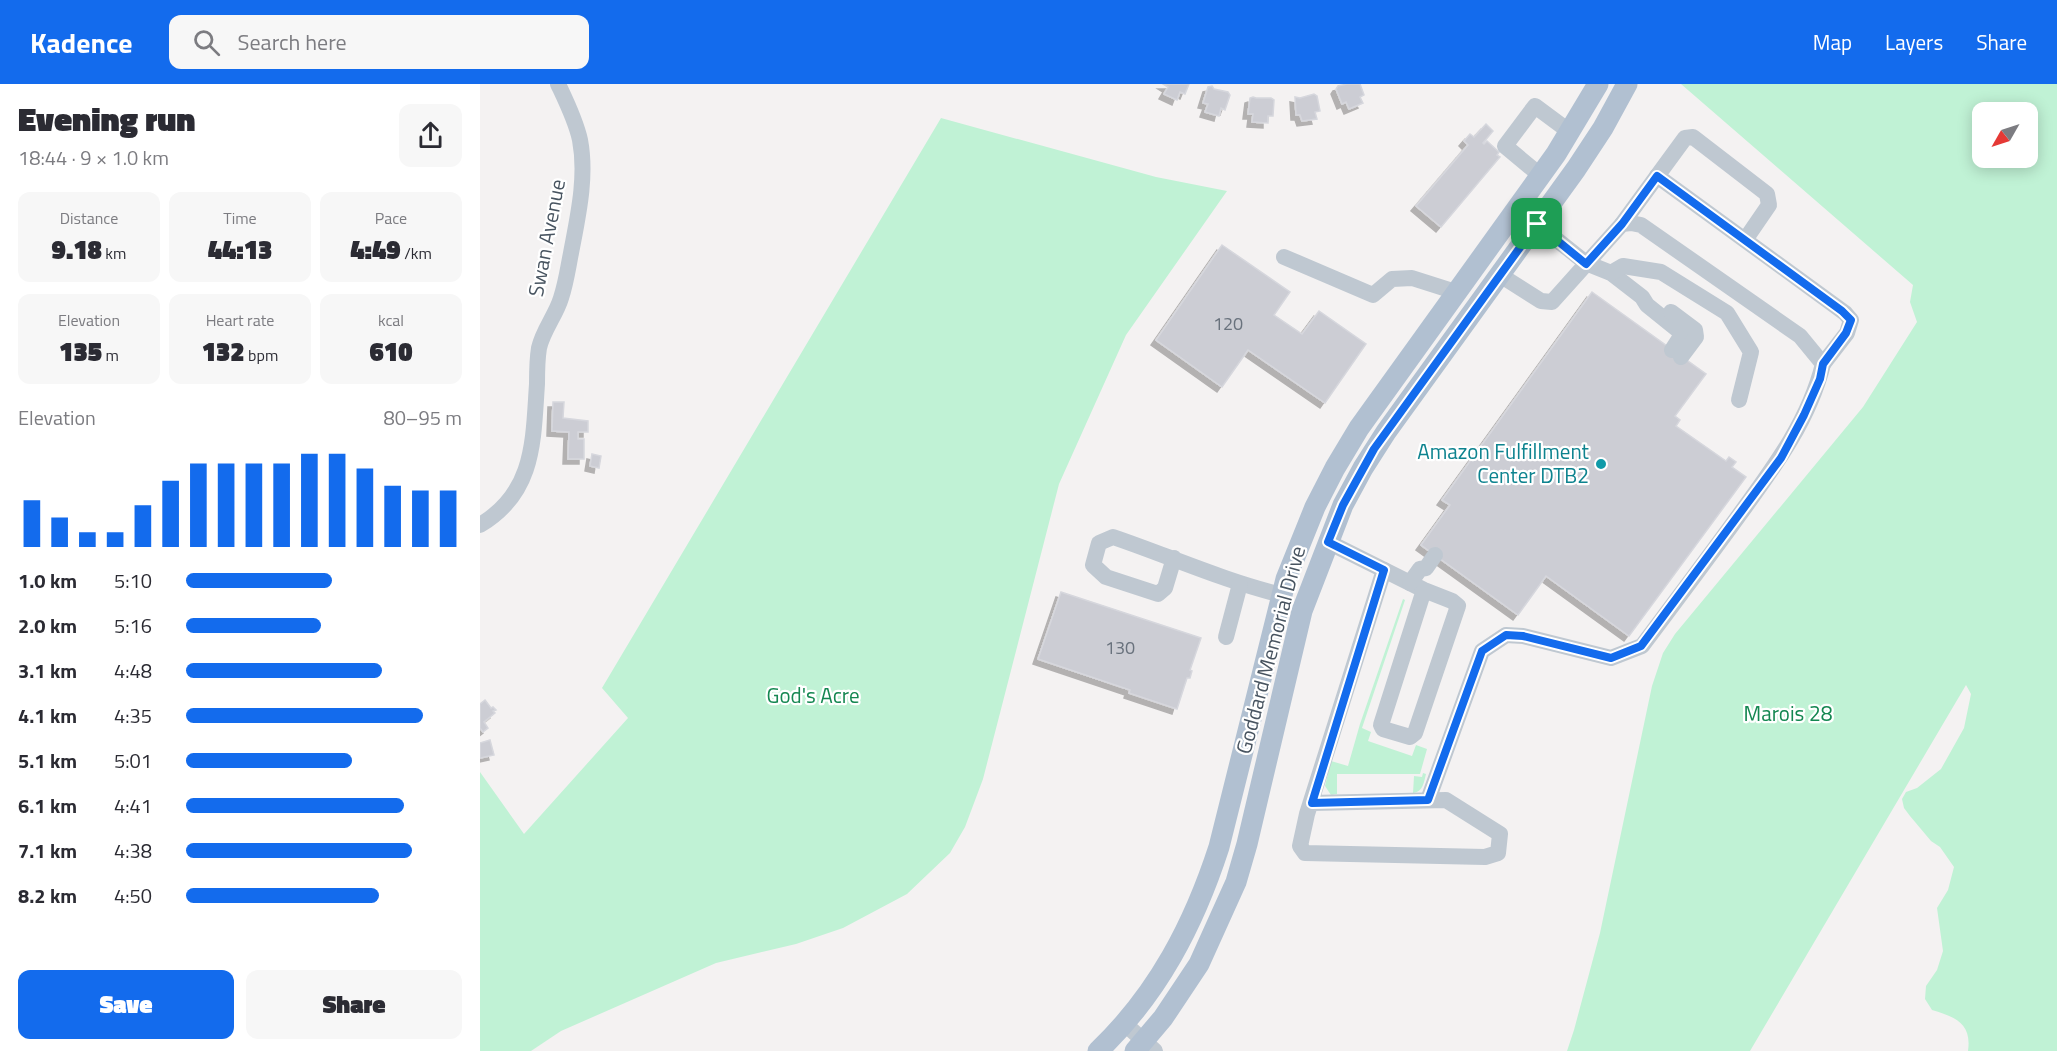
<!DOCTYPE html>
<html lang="en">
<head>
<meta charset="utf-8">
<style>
  :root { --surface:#fff; --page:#f7f7f7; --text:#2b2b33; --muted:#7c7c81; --accent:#136bed }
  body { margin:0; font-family:"Titillium Web",sans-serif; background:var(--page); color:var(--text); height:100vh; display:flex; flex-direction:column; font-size:22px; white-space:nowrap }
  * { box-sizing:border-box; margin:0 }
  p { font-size:20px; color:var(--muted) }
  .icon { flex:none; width:33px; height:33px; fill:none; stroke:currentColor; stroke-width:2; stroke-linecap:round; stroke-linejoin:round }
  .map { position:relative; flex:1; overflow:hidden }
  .details { display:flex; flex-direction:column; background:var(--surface); width:480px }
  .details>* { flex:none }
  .needle { width:39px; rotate:231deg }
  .fabs { position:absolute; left:1492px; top:18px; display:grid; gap:12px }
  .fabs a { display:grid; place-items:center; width:66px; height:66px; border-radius:12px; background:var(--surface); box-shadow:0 3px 15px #0003; font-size:30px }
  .pin { position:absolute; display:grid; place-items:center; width:51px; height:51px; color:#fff; margin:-26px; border-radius:12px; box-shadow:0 3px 9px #0006 }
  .round { display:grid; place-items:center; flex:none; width:63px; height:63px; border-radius:12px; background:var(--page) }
  .overview { display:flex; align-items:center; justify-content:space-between; height:102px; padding:0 18px }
  h1 { font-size:33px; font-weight:800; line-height:45px }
  .stats { display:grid; grid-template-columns:repeat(3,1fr); gap:9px; height:102px; padding:6px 18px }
  .stats div { display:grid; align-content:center; border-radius:12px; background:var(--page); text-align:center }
  .stats b { font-size:26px; font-weight:800 }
  .stats small { font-size:16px; font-weight:400 }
  .stats p { font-size:16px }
  .chart { height:168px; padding:12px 18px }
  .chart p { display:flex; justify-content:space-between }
  .chart svg { width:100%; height:108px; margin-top:6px; stroke:var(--accent); stroke-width:6 }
  .primary-button { display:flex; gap:12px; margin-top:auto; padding:12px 18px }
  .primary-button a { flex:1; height:69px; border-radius:12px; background:var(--accent); color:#fff; font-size:24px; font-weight:800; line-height:69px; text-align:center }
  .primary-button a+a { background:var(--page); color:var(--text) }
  ul { padding:0 18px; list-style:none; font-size:20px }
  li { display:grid; grid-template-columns:96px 72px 1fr; align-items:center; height:45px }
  li i { height:15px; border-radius:8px; background:var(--accent) }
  header { display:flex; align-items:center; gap:36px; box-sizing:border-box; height:84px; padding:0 30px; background:var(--accent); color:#fff }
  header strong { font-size:28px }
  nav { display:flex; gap:33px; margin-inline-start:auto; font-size:21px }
  .search { width:420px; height:54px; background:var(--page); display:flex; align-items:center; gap:15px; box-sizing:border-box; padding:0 21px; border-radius:12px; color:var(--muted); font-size:22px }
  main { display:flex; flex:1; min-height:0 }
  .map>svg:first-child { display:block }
</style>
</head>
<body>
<header>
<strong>Kadence</strong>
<div class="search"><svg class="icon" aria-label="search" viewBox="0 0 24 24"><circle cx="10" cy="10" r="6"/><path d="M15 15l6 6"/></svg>Search here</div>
<nav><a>Map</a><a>Layers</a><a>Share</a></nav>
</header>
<main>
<section class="details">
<div class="overview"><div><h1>Evening run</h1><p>18:44 · 9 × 1.0 km</p></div><a class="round"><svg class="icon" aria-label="share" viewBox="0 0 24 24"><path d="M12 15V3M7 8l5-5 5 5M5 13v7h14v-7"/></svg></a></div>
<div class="stats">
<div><p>Distance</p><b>9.18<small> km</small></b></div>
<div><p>Time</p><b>44:13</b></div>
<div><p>Pace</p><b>4:49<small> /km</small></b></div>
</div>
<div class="stats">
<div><p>Elevation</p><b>135<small> m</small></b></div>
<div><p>Heart rate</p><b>132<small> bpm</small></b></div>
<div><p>kcal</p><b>610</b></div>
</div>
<div class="chart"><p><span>Elevation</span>80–95 m</p>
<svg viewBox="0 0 160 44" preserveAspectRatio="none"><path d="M5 44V25M15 44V32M25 44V38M35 44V38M45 44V27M55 44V17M65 44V10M75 44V10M85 44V10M95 44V10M105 44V6M115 44V6M125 44V12M135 44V19M145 44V21M155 44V21"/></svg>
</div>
<ul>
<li><b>1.0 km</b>5:10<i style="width:53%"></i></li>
<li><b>2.0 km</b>5:16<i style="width:49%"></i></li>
<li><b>3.1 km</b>4:48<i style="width:71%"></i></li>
<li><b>4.1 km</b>4:35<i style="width:86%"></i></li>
<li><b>5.1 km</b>5:01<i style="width:60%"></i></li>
<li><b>6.1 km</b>4:41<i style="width:79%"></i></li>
<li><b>7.1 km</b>4:38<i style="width:82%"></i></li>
<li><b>8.2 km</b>4:50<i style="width:70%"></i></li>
</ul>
<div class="primary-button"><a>Save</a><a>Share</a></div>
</section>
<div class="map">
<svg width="1577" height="967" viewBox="0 0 1577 967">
  <defs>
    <filter id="shadow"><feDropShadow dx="-5" dy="5" stdDeviation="0" flood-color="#0004"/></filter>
  </defs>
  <rect width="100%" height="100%" fill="#f4f2f2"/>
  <g fill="#c0f2d5" fill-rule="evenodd">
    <path d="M 1201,0 L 1577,0 L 1577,967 L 1488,967 C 1492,939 1475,933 1452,926 L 1445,915 L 1446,902 L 1457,886 L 1463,867 L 1457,824 L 1468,806 L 1474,783 L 1460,763 L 1451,757 L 1430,732 L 1424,724 L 1422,715 L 1426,708 L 1437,704 L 1461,685 L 1484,644 L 1491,610 L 1486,601 L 1270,967 L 1087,967 L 1094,946 L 1120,849 L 1172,602 L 1183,569 L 1195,550 L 1383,323 L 1437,238 L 1430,218 L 1433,201 ZM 1503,28 L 1548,28 L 1548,74 L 1503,74 Z"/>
    <polygon points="461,34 676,93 747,107 646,251 579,400 503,695 485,743 470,769 427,810 363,844 316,860 236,879 81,947 51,967 0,967 0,688 44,750 148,634 122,604"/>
    <polygon points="923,515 925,516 882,644 891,648 888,657 932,672 936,661 947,665 940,690 857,690 857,710 851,711 845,702 851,677 868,682 880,640"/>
    <path d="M 943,689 L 946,690 C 944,698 943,708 933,709 L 934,692 L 942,693 Z"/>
  </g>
  <g fill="#cccdd4" stroke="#d6d7dd" stroke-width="1.5" filter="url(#shadow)">
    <polygon points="683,0 709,0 705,10 700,8 697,16 684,10 688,3"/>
    <polygon points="867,0 880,0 884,11 880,13 883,19 869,25 866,18 862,20 856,5 858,2"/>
    <polygon points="732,2 734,5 748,8 750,11 745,26 741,24 739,32 725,28 728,20 723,19 728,3"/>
    <polygon points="834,10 837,12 840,27 835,28 837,35 822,37 820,31 816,31 815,13 820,14"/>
    <polygon points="773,13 776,14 791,14 794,16 793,32 788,32 788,39 772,38 773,30 768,30 770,14"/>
    <polygon points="1006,40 1013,47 1003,59 1004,60 1007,57 1019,68 1017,71 1020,73 961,143 936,122 988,61 984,57 990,50 994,53"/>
    <polygon points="742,161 810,208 794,231 822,250 839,227 886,260 845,319 768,266 742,303 676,256"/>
    <polygon points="1112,208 1226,290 1195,332 1200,336 1196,342 1246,377 1249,373 1256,378 1252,383 1266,393 1149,552 1066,492 1038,531 941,461 970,421 962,416"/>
    <polygon points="73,318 84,318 83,334 108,337 108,348 98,348 98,355 104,355 104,375 88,375 89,348 72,347"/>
    <polygon points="112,370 121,372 119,384 110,382"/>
    <polygon points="581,508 721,554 710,586 712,587 710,594 707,594 697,625 649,609 650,606 558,575"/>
    <polygon points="5,616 11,624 13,623 16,626 13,627 15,629 4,638 8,644 3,648 0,644 0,620"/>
    <polygon points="10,656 14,671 0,674 0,659"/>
  </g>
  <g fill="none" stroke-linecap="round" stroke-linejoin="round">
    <g stroke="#bfc8d1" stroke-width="16">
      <polyline points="1061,92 1025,62 1055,22 1090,48"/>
      <polyline points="1177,92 1365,229 1371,236 1367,249 1343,280"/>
      <polyline points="1057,140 1106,179 1131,189 1162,213 1167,221 1198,246 1201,252 1192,266"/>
      <polyline points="1142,140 1205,54 1213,53 1287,110 1289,121 1265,156"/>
      <polyline points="804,173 893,211 912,195 932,194 976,208"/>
      <polyline points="1131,189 1143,182 1181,188 1247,229 1271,268 1259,316"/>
      <polyline points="1191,228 1215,246 1216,253 1201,273"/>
      <path d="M 0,441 C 55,408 53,357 57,300 C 57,288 57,276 59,264 C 63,246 76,231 81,214 C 86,199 88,184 91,169 C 98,132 107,93 100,56 C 96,37 86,17 78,0"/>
      <polyline points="848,458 944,506 972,517 978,522 935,649 930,653 903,645 901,641 944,506"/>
      <path d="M 694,474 L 685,504 L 678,510 L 626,493 L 613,481 L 619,459 L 633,453 C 689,472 744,497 802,511"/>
      <polyline points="930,499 940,485 946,484 955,471"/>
      <polyline points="746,553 760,500"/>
      <path d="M 948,716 L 1002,567 L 1026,551 L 1043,552 L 1131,574 L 1162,562 C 1192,522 1222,482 1252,441 C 1288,391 1328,341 1343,280 L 1320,252 L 1161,141 L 1151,139 L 1142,140 L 1072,218 L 1061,217 L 1020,191"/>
      <polyline points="832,719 966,716 1020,750 1018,769 1005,773 825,769 820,762 827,730 904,486"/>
      <polyline points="645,940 675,967"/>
    </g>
    <g stroke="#b1c0d1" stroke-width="21">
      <path d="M 618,967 C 678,910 714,840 739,763 L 806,495 L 835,423 L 855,384 L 879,344 L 1076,70 L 1118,0"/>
      <polyline points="655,967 683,934 719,880 756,798 767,760 822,527 863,421 883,384 906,348 1096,85 1123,44 1147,0"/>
    </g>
  </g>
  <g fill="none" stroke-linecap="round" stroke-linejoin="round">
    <defs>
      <polygon id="route" points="1177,92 1362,227 1371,236 1366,249 1343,280 1340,295 1324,331 1301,374 1161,562 1131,574 1043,552 1026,551 1002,567 948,716 832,719 904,486 848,458 863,421 894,365 1057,140 1106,180 1142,140"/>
    </defs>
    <use href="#route" stroke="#fff" stroke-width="12"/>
    <use href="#route" stroke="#136bed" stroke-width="8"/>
  </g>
  <circle fill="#0f9aa8" stroke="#fff" stroke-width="2" cx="1121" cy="380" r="6"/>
  <g text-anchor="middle" stroke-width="4.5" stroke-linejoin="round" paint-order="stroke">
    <g font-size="18" fill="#69727d">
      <text x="748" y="246">120</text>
      <text x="640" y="570">130</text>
    </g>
    <g font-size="21" fill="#485460" stroke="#fff">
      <text transform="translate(67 154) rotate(-79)" y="7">Swan Avenue</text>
      <text transform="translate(791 566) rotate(-75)" y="7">Goddard Memorial Drive</text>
    </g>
    <g font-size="21" fill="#0d838f" stroke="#fff" text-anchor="end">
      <text x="1109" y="375">Amazon Fulfillment<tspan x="1109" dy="24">Center DTB2</tspan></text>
    </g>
    <g font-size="21" fill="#148751" stroke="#fff">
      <text x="333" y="619">God's Acre</text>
      <text x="1308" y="637">Marois 28</text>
    </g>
  </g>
</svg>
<div class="fabs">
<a><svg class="needle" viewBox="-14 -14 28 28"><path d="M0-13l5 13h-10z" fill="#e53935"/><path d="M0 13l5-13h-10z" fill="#7c7c81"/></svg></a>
</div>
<div class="pin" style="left:1057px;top:140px;background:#1e9e55"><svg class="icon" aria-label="arrive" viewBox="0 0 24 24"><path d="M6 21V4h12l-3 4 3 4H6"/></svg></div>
</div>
</main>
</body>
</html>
